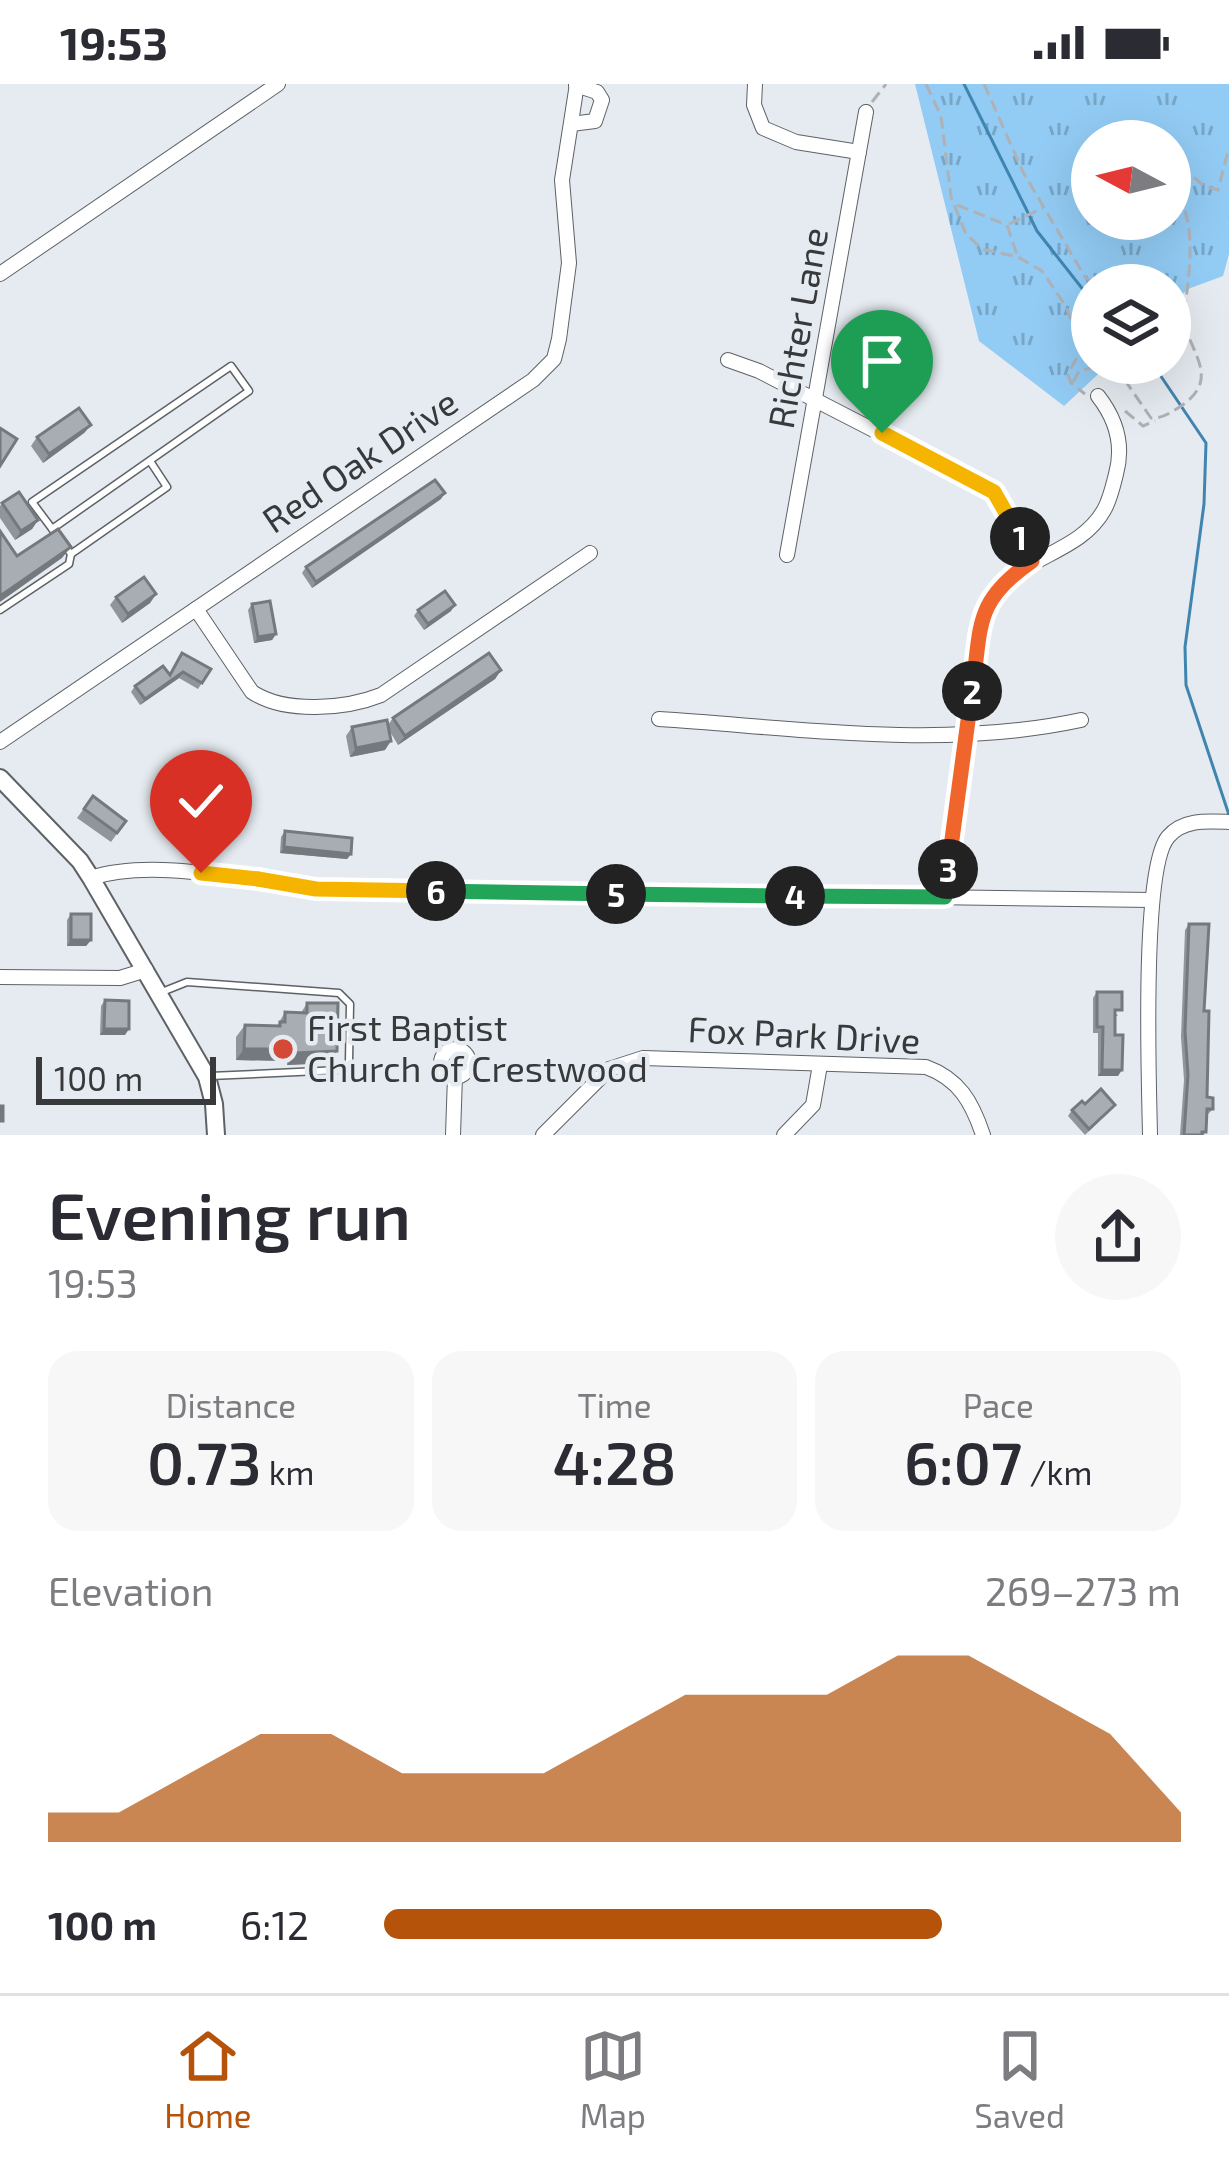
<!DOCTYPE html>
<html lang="en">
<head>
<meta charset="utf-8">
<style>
  :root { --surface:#fff; --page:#f7f7f7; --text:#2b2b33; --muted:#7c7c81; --line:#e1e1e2; --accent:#b45309 }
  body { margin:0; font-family:"Exo 2",sans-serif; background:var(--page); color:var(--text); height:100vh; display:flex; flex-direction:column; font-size:45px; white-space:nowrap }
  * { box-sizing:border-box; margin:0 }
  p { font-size:39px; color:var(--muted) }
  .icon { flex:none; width:66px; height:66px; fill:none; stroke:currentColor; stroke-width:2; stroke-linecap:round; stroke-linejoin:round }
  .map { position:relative; height:1051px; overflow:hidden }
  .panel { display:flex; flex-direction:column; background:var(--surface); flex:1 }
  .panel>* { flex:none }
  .needle { width:78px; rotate:277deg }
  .fabs { position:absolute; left:1071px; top:36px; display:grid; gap:24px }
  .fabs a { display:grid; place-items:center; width:120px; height:120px; border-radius:50%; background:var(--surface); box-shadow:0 12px 48px #0002; font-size:60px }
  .scale { position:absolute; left:36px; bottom:30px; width:180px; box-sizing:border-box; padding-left:12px; border:6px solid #37393b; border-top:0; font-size:33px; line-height:42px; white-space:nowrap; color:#37393b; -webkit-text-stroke:9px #e5ebf0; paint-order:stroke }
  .pin { position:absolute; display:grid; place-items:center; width:102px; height:102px; color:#fff; margin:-123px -51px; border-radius:50% 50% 50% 0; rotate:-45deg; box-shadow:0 0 12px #0007 }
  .pin .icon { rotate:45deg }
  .km { position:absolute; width:60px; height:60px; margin:-30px; border-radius:50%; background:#222; color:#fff; font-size:33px; line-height:60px; text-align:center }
  .round { display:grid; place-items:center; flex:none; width:126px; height:126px; border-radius:63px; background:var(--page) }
  .headline { display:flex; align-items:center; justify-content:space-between; height:204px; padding:0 48px }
  h1 { font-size:66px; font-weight:600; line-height:90px }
  .stats { display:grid; grid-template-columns:repeat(3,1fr); gap:18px; height:204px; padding:12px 48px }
  .stats div { display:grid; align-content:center; border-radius:30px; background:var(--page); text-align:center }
  .stats b { font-size:60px; font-weight:600 }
  .stats small { font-size:33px; font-weight:400 }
  .stats p { font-size:33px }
  .chart { height:336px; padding:24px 48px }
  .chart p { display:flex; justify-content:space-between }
  .chart svg { width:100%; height:216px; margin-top:12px; fill:var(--accent); opacity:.7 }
  ul { padding:0 48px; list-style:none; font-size:39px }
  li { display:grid; grid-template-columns:192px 144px 1fr; align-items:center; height:90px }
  li i { height:30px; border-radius:15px; background:var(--accent) }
  .status { display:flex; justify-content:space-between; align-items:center; height:84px; padding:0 60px; background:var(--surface); direction:ltr }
  .status svg { height:33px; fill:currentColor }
  .dock { display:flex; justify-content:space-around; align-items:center; height:168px; border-top:3px solid var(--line); background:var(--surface); font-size:33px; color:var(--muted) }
  .dock a { display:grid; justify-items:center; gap:6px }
  .dock .on { color:var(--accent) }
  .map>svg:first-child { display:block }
</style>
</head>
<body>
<div class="status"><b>19:53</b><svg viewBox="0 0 49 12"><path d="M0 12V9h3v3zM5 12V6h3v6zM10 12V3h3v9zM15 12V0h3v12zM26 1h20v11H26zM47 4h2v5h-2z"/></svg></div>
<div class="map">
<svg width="1229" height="1051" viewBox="0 0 1229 1051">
  <defs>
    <pattern id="park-tufts" width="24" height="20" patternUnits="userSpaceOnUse" patternTransform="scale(3)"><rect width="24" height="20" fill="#92cbf4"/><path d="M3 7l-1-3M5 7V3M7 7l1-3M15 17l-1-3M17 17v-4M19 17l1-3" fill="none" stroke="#78a6c7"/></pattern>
  </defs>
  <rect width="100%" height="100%" fill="#e5ebf0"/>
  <path fill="url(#park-tufts)" fill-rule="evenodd" d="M 915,0 L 1229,0 L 1229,170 L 1223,192 L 1188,205 L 1170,222 L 1170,201 L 1092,201 L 1092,279 L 1110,279 L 1064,322 L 979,257 ZM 1092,57 L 1170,57 L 1170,135 L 1092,135 Z"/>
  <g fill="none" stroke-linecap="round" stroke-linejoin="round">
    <g stroke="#4085b0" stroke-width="3">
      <polyline points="964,0 1037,147 1092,217"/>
      <polyline points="1152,279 1206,359 1204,420 1185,563 1186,601 1229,731"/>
    </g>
    <defs>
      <g id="service">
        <polyline points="52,445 249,307 231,282 32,418 56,450"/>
        <polyline points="71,470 167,403 150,377"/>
        <polyline points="0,526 69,480 71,470 64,461"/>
        <polyline points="162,908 187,898 339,909 350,920 349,979 341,986 210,992"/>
      </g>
      <g id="minor">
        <polyline points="755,0 754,21 763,44 796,58 859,68"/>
        <polyline points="571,40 595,37 602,16 597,8 576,1"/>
        <polyline points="0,190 278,0"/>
        <polyline points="728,276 759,287 994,408 1032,477"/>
        <polyline points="787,471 866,28"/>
        <path d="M 196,525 L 252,608 C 285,630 346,625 381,611 L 590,469"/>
        <path d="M 659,635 C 800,644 941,666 1081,636"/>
        <polyline points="0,658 533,296 554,275 559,255 569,179 562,96 577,0"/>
        <path d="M 91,794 C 154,773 252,798 316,805 L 1152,816"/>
        <path d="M 945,813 L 984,527 C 1010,471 1077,474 1104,426 C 1110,416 1113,402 1116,390 C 1124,361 1116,335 1098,312"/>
        <polyline points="0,893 120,894 146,886"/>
        <circle cx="455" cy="979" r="14"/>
        <polyline points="453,1051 455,992"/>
        <path d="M 543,1051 L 609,985 L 643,974 L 926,983 C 959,995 972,1018 983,1051"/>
        <polyline points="784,1051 813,1021 820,981"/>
        <path d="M 1150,1051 C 1149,999 1141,785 1168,753 C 1183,735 1207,737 1229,738"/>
      </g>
      <polyline id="tertiary" points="0,694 80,777 91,794 207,993 214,1020 216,1051"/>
    </defs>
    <use href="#service" stroke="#5d6266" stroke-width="9"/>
    <use href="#minor" stroke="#5d6266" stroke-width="16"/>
    <use href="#tertiary" stroke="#5d6266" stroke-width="20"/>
    <g stroke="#aeb2b6" stroke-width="3" stroke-dasharray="12 6" stroke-linecap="butt">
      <polyline points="926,0 941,32 951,113 966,150 982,165 1018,173 1042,187 1065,221 1080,257 1081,266 1068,290 1071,299 1085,310"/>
      <polyline points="984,0 1023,88 1085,193 1096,201"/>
      <polyline points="872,18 886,0"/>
      <polyline points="957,121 1007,141 1017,171"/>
      <polyline points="1009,140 1043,124"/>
      <path d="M 1170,232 L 1183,233 C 1189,199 1199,131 1173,106 L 1176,91 L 1188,88 L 1204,102 L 1218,106 L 1229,63"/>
      <path d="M 1093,279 L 1122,292 L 1151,334 C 1163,334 1168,330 1178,324 C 1222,296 1192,273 1183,235"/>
      <polyline points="1073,298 1079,287 1098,282"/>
      <polyline points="1125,327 1143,342 1155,337"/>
    </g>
    <use href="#service" stroke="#fff" stroke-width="6"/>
    <use href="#minor" stroke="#fff" stroke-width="14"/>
    <use href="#tertiary" stroke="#fff" stroke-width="16"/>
  </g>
  <g fill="#909599">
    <polygon points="91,341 84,349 43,379 31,362 37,353"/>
    <polygon points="441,415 312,504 302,489 306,483"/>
    <polygon points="2,419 38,436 32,445 15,456 0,434 0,422"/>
    <polygon points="156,510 150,519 122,539 110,521 116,513"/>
    <polygon points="252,520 276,550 272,556 254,559 248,526"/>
    <polygon points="418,526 451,527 424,546 414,532"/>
    <polygon points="211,585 198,605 179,594 140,621 131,608 135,602 169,591"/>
    <polygon points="501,586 495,595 398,661 389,646 385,666 350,673 346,652 352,643 388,641 393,634"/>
    <polygon points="93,712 126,737 111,758 77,734"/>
    <polygon points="285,747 351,770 347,775 280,769 281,753"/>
    <polygon points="71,830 91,856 86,862 67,862 67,836"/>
    <polygon points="1189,840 1204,927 1207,1013 1213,1025 1207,1031 1204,1051 1180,1051 1184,996 1181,953 1185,846"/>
    <polygon points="1097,908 1118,932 1115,932 1115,951 1118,992 1098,992 1098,949 1093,949 1093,914"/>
    <polygon points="105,916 125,951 100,951 101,922"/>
    <polygon points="307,919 329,979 287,981 287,977 236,976 236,953 245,941 277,942 285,928 301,929"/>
    <polygon points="1085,1020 1115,1021 1085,1051 1068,1032 1072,1026"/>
  </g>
  <g fill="#75797d">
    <polygon points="91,341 84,349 43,379 49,370"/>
    <polygon points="445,409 441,415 312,504 316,498"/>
    <polygon points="38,436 32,445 15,456 21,447"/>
    <polygon points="71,463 62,474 0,518 0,512"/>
    <polygon points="156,510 150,519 122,539 128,530"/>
    <polygon points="455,521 451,527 424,546 428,540"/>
    <polygon points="276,550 272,556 254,559 258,553"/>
    <polygon points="501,586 495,595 398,661 405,652"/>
    <polygon points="183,588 179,594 140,621 145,615"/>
    <polygon points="391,657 385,666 350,673 356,664"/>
    <polygon points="284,763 351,770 347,775 280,769"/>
    <polygon points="71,856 91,856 86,862 67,862"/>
    <polygon points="104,945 129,945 125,951 100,951"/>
    <polygon points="244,965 295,965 287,977 236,976"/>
    <polygon points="337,967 329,979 287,981 295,969"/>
    <polygon points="1102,986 1122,986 1118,992 1098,992"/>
  </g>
  <g fill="#a7adb2" stroke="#75797d" stroke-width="3">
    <polygon points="79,324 91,341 49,370 37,353"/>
    <polygon points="0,344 17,355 0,382"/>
    <polygon points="435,396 445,409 316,498 306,483"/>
    <polygon points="19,408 38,436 21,447 2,419"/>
    <polygon points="58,445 71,463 0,512 0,447 17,472"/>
    <polygon points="144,493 156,510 128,530 116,513"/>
    <polygon points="445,507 455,521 428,540 418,526"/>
    <polygon points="270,517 276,550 258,553 252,520"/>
    <polygon points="182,569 211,585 202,599 183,588 145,615 135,602 163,582 170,591"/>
    <polygon points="489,569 501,586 405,652 393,634"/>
    <polygon points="387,636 391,657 356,664 352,643"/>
    <polygon points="93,712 126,737 117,749 84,725"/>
    <polygon points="285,747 352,754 351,770 284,763"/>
    <rect x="71" y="830" width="20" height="26"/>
    <polygon points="1189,840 1209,840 1204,927 1209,927 1207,1013 1213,1014 1213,1025 1207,1025 1206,1048 1202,1048 1202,1051 1184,1051 1188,991 1185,947"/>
    <polygon points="1097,908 1122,908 1122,926 1115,926 1115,951 1123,951 1122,986 1102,986 1103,943 1097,943"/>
    <polygon points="105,916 129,917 129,945 104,945"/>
    <polygon points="307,919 338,919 337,967 295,969 295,965 244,965 245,941 280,942 280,938 285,938 285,928 307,929"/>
    <polygon points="1101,1005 1115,1021 1089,1045 1072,1026 1082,1017 1085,1020"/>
    <rect x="0" y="1022" width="3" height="15"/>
  </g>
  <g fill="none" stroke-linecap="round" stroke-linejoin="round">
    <defs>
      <polyline id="split-1" points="882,349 994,408 1020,453"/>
      <path id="split-2" d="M 972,607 C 982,541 973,518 1032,477 L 1020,453"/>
      <polyline id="split-3" points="948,785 972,607"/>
      <polyline id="split-4" points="795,812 945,813 948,785"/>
      <polyline id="split-5" points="616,810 795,812"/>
      <polyline id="split-6" points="436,807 616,810"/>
      <polyline id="split-7" points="258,795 316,805 436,807"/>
      <polyline id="split-8" points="201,789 258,795"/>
    </defs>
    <use href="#split-1" stroke="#fff" stroke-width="24"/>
    <use href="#split-2" stroke="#fff" stroke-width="24"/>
    <use href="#split-3" stroke="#fff" stroke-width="24"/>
    <use href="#split-4" stroke="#fff" stroke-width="24"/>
    <use href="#split-5" stroke="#fff" stroke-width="24"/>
    <use href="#split-6" stroke="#fff" stroke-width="24"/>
    <use href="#split-7" stroke="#fff" stroke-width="24"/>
    <use href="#split-8" stroke="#fff" stroke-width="24"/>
    <use href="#split-1" stroke="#f5b400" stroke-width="15"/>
    <use href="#split-2" stroke="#f0652b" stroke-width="15"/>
    <use href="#split-3" stroke="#f0652b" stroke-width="15"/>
    <use href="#split-4" stroke="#22a559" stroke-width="15"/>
    <use href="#split-5" stroke="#22a559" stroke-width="15"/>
    <use href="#split-6" stroke="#22a559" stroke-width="15"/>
    <use href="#split-7" stroke="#f5b400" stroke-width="15"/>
    <use href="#split-8" stroke="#f5b400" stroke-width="15"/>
  </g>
  <circle fill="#d54937" stroke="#e5ebf0" stroke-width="4.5" cx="283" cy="965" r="12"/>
  <g text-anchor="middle" stroke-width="9" stroke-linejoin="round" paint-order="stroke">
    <g font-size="36" fill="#37393b" stroke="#e5ebf0">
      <text transform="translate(798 244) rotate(-80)" y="13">Richter Lane</text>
      <text transform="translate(360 377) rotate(-34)" y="13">Red Oak Drive</text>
      <text transform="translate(804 951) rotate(3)" y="13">Fox Park Drive</text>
    </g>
    <g font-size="36" fill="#37393b" stroke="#e5ebf0" text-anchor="start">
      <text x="307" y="957">First Baptist<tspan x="307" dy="41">Church of Crestwood</tspan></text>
    </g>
  </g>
</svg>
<div class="fabs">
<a><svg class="needle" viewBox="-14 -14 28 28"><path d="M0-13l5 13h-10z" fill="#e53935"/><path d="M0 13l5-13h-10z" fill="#7c7c81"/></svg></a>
<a><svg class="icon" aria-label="layers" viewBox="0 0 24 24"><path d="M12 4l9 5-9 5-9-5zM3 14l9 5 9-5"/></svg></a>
</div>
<div class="scale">100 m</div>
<div class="pin" style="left:882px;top:349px;background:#1e9e55"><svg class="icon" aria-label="arrive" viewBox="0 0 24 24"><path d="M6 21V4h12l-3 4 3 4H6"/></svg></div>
<div class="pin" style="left:201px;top:789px;background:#d93025"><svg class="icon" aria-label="check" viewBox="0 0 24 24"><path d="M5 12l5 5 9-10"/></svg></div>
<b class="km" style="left:1020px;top:453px">1</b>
<b class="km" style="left:972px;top:607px">2</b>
<b class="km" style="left:948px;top:785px">3</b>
<b class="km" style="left:795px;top:812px">4</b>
<b class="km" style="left:616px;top:810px">5</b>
<b class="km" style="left:436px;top:807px">6</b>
</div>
<section class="panel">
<div class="headline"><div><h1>Evening run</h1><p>19:53</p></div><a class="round"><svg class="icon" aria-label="share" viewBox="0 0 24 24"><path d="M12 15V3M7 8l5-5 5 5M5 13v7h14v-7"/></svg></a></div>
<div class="stats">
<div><p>Distance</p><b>0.73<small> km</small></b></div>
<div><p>Time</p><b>4:28</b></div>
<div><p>Pace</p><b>6:07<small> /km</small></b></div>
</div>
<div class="chart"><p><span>Elevation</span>269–273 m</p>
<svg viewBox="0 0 160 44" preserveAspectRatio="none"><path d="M0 44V38L10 38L20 30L30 22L40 22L50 30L60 30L70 30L80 22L90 14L100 14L110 14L120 6L130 6L140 14L150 22L160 38V44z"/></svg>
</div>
<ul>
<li><b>100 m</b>6:12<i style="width:70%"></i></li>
</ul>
</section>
<nav class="dock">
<a class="on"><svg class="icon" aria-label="home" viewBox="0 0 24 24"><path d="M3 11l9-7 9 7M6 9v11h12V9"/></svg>Home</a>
<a><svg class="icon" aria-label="map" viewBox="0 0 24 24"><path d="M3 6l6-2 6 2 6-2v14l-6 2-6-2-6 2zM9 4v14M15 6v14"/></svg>Map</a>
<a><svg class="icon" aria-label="saved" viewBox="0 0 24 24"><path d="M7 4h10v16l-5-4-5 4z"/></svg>Saved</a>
</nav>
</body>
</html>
